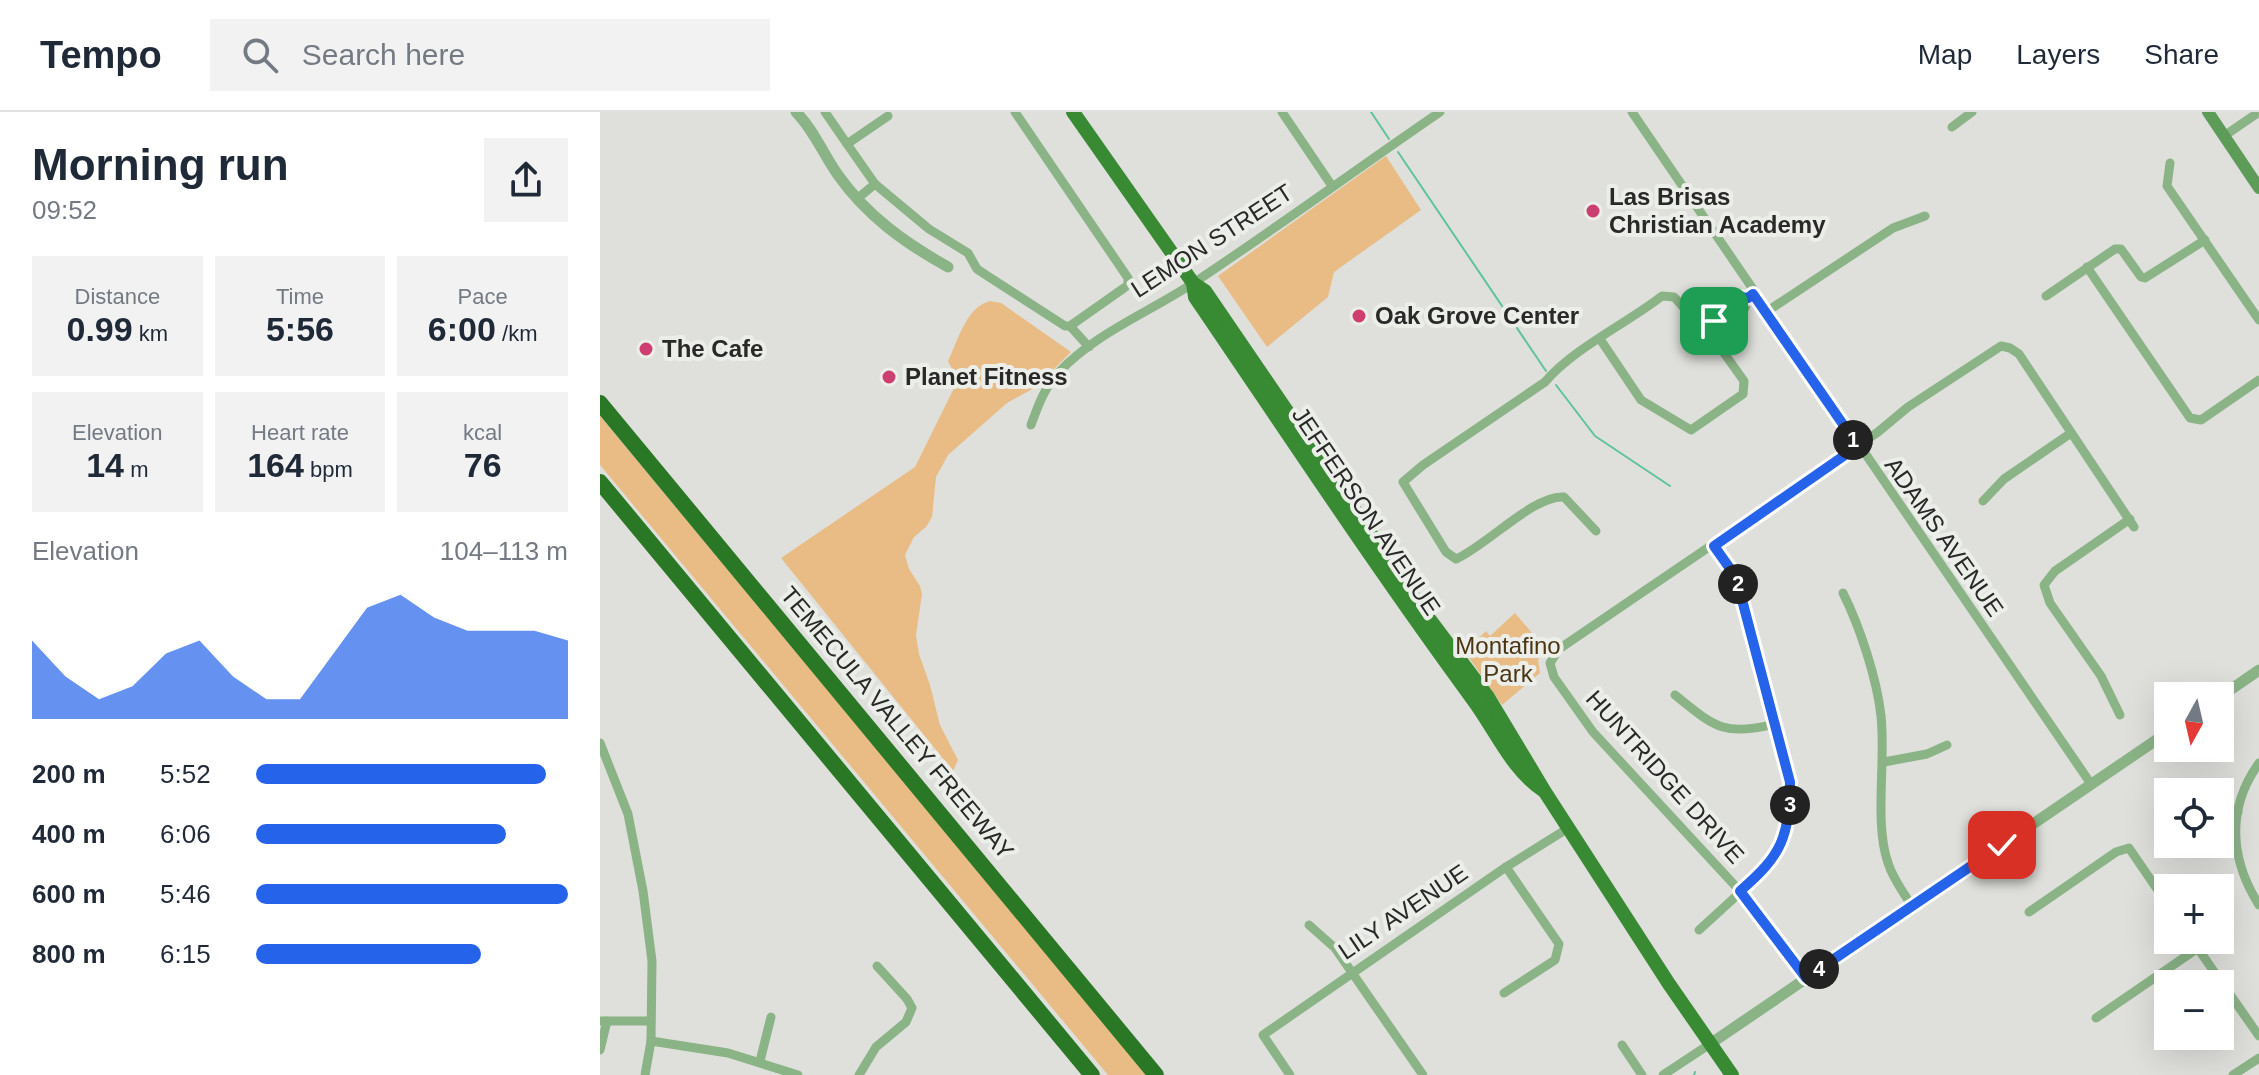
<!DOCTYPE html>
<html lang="en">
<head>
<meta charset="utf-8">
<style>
  :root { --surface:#fff; --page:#f2f2f3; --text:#1f2937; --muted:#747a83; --line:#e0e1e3; --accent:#2563eb }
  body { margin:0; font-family:Helvetica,sans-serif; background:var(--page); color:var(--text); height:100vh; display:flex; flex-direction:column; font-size:30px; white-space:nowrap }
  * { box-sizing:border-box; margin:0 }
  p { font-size:26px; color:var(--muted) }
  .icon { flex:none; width:44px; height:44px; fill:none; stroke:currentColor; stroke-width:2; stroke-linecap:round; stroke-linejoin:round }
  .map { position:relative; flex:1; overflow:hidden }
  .drawer { display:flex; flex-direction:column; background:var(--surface); width:600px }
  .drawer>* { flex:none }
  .needle { width:52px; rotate:188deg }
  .buttons { position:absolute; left:1554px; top:570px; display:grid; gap:16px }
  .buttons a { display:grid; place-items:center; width:80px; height:80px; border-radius:0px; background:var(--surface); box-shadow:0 8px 32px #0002; font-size:40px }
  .pin { position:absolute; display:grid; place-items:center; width:68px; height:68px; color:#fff; margin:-34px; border-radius:16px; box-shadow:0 4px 12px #0006 }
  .km { position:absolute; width:40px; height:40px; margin:-20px; border-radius:50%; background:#222; color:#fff; font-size:22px; line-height:40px; text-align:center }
  .round { display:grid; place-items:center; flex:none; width:84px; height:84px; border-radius:0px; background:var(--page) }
  .head { display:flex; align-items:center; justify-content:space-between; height:136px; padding:0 32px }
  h1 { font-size:44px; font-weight:800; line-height:60px }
  .metrics { display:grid; grid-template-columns:repeat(3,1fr); gap:12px; height:136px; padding:8px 32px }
  .metrics div { display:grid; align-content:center; border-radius:0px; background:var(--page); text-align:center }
  .metrics b { font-size:34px; font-weight:800 }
  .metrics small { font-size:22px; font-weight:400 }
  .metrics p { font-size:22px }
  .chart { height:224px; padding:16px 32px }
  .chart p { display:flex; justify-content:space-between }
  .chart svg { width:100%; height:144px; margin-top:8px; fill:var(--accent); opacity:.7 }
  ul { padding:0 32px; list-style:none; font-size:26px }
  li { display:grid; grid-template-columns:128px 96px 1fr; align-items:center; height:60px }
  li i { height:20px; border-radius:10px; background:var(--accent) }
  header { display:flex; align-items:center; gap:48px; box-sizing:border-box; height:112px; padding:0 40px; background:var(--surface); border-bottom:2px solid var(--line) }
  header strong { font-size:38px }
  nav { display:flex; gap:44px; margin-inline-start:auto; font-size:28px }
  .search { width:560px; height:72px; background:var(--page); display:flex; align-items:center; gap:20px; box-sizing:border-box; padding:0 28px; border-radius:0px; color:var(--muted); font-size:30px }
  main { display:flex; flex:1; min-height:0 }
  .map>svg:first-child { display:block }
</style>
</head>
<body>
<header>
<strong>Tempo</strong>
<div class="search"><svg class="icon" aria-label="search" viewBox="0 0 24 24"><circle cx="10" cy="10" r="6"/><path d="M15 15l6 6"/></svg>Search here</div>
<nav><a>Map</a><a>Layers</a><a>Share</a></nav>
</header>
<main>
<section class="drawer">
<div class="head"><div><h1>Morning run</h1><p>09:52</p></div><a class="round"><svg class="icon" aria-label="share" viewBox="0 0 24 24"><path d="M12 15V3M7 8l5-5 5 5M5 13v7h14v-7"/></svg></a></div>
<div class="metrics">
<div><p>Distance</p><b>0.99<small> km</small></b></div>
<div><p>Time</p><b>5:56</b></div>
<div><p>Pace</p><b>6:00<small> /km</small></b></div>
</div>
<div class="metrics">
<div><p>Elevation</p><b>14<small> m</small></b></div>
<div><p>Heart rate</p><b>164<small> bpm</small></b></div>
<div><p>kcal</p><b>76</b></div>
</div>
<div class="chart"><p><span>Elevation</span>104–113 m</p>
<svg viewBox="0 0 160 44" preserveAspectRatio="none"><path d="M0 44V20L10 31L20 38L30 34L40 24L50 20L60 31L70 38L80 38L90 24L100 10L110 6L120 13L130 17L140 17L150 17L160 20V44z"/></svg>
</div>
<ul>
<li><b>200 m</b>5:52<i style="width:93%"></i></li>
<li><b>400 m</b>6:06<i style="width:80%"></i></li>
<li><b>600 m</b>5:46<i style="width:100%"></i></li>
<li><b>800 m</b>6:15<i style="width:72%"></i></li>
</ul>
</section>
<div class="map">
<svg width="1659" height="963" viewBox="0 0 1659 963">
  <rect width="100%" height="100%" fill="#dfe0db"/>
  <g fill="#e8bc84">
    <polygon points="786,44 821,98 734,160 728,185 667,235 618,164"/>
    <path d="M 390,189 L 401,191 L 471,240 L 436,275 L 407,291 L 348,343 L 336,365 L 332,405 L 326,415 L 314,425 L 305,443 L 309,457 L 320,474 L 322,482 L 316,523 L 319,542 L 330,573 L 340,613 L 358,648 L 353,659 L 181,446 L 315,355 L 358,268 L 348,249 C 358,229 366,195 390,189 Z"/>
    <polygon points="0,304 548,963 508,963 0,353"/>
    <polygon points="915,501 944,535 938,548 940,561 902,593 865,540 886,519 890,524"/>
  </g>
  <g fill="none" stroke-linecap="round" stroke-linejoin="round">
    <g stroke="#5dc49c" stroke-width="2">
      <polyline points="771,0 789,27"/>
      <polyline points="798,40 946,259"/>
      <polyline points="956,273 995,324 1070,374"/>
      <polyline points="1094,963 1095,960"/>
    </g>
    <g stroke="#8ab386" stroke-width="9">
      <polyline points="225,0 247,32 288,4"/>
      <polyline points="682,0 732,74"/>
      <polyline points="1032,0 1491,672"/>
      <polyline points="1352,15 1372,0"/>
      <polyline points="1624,24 1659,0"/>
      <polyline points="247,32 275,72 329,117 368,141 377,157 386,163 465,214 470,214 524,176 528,173 528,166 415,0"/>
      <polyline points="1570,51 1567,74 1659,208"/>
      <polyline points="258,86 275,72"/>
      <polyline points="1487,155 1590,306 1601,308 1659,268"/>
      <polyline points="1446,184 1515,137 1521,137 1541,165 1545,166 1605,128"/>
      <polyline points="1166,200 1293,116 1325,104"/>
      <polyline points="1114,209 1122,211 1145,196 1148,186 1153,182"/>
      <polyline points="470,214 489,235"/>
      <path d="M 1103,216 C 1116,207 1125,195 1140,185 L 1148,186"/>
      <path d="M 431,313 C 438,294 444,276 459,260 C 497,220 550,200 595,170 C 678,115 758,56 840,0"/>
      <polyline points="1383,389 1404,367 1471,321"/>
      <path d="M 996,419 L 964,385 C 935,382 886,434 856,447 L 846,440 L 803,370 L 823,353 L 945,270 C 974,236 1026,212 1062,184 L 1074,185 L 1119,234 L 1144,269 L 1143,282 L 1091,318 L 1041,288 L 1000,227"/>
      <path d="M 1243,481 C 1260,515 1277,567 1281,604 C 1286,650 1274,711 1288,751 C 1293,767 1303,780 1312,794"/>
      <path d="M 1075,583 C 1114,614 1122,625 1175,612"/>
      <polyline points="1520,603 1501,564 1450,491 1444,473 1455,459 1530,407"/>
      <polyline points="0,631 28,702 43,779 52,849 51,929 45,963"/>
      <polyline points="1284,650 1327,642 1347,633"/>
      <path d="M 1659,651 C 1626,697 1630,747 1659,793"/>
      <polyline points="1620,697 1638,700"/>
      <polyline points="1429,800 1516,740 1529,736 1568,793"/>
      <polyline points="709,813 735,836 823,963"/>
      <polyline points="1099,818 1167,756 1182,732 1190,704 1190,670 1182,633 1136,465 1114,434"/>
      <polyline points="1592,828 1659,924"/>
      <polyline points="1206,866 1140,779 993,620 954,565 950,551 959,537 1278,320 1308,295 1401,234 1410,236 1419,242 1534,415"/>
      <polyline points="904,881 955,848 959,832 906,755"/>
      <polyline points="1496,906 1598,836"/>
      <polyline points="0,909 50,909"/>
      <polyline points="51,929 128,941 198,963"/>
      <polyline points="1022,933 1042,963"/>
      <polyline points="0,938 7,909"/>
      <polyline points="160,949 171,905"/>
      <polyline points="259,963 276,935 306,910 312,896 307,887 277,854"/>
      <polyline points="690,963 663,923 906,755 970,715"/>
      <polyline points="1063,963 1110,932"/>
      <polyline points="1633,963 1659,946"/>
    </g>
    <g stroke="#8ab386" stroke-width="11">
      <path d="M 196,0 C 214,18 223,42 238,63 C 267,104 305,131 348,155"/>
      <polyline points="1620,585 1659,558"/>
      <polyline points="1110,932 1568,620"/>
    </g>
    <polyline stroke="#5d9c58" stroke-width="12" points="1608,0 1659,76"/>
    <g stroke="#388a33" stroke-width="14">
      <polyline points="473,0 593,171 605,179 824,500 888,585 945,680 1069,872 1132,963"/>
      <path d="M 593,171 L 595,185 C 687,320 777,457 874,589 C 896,619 912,658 944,679"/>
    </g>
    <g stroke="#2a7725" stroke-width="16">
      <polyline points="0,291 556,963"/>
      <polyline points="0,370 492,963"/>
    </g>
  </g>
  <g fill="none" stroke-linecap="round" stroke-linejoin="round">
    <defs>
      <path id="route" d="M 1114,209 C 1120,197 1129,192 1140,185 L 1148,186 L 1153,182 L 1258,334 L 1114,434 L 1136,465 L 1190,670 C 1189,726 1182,743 1140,779 L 1206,866 L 1402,733"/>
    </defs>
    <use href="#route" stroke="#fff" stroke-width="16"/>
    <use href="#route" stroke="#2563eb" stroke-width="10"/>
  </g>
  <g fill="#cc3f70" stroke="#eceee9" stroke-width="3">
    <circle cx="993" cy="99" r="8"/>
    <circle cx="759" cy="204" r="8"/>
    <circle cx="46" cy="237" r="8"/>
    <circle cx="289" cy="265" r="8"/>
  </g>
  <g text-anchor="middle" stroke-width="8" stroke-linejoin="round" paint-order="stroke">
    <g font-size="24" font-weight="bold" fill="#292928" stroke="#eceee9" text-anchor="start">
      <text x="1009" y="93">Las Brisas<tspan x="1009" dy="28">Christian Academy</tspan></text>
      <text x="775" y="212">Oak Grove Center</text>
      <text x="62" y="245">The Cafe</text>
      <text x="305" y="273">Planet Fitness</text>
    </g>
    <g font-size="24" fill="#292928" stroke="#eceee9">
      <text transform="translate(612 129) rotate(-33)" y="8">LEMON STREET</text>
      <text transform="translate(766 399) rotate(56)" y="8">JEFFERSON AVENUE</text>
      <text transform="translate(1344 425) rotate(55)" y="8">ADAMS AVENUE</text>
      <text transform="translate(297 611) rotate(50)" y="8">TEMECULA VALLEY FREEWAY</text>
      <text transform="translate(1065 665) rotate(48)" y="8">HUNTRIDGE DRIVE</text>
      <text transform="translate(803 800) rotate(-34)" y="8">LILY AVENUE</text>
    </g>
    <g font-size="24" fill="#4c3514" stroke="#eceee9">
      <text x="908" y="542">Montafino<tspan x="908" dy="28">Park</tspan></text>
    </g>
  </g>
</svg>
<div class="buttons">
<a><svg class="needle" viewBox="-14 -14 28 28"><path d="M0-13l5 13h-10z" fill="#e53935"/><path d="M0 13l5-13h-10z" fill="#747a83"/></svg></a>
<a><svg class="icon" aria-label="locate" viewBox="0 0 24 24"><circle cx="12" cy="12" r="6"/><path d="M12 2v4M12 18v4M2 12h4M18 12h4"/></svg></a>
<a>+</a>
<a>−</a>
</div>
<div class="pin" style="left:1114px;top:209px;background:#1e9e55"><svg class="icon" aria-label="arrive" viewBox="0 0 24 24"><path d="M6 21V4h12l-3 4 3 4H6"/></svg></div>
<div class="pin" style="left:1402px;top:733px;background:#d93025"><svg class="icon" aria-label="check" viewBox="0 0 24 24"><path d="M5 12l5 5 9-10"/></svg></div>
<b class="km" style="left:1253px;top:328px">1</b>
<b class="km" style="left:1138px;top:472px">2</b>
<b class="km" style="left:1190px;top:693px">3</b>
<b class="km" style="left:1219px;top:857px">4</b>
</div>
</main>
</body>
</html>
